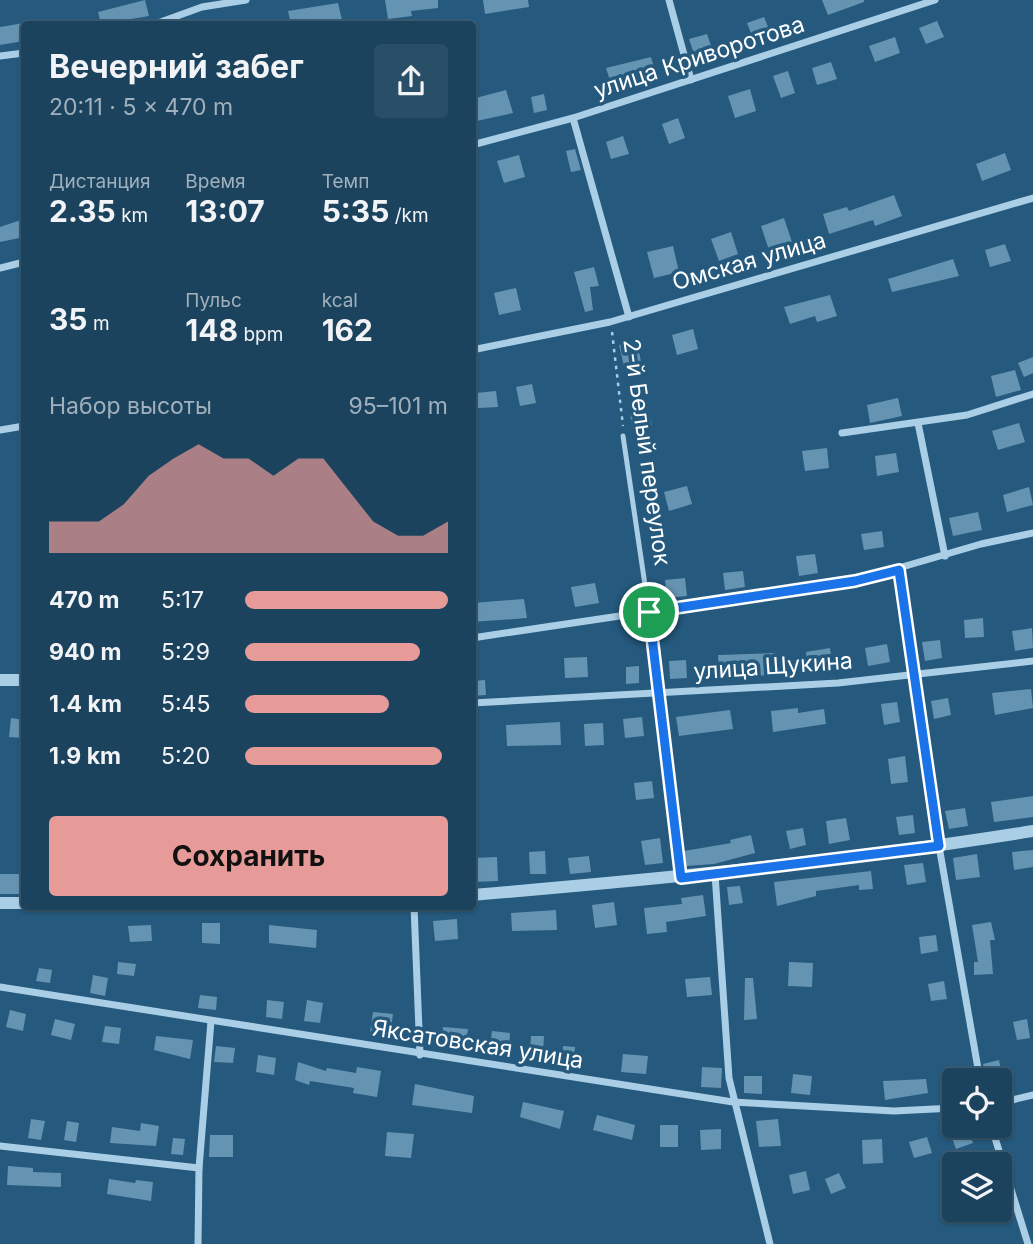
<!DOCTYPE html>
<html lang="ru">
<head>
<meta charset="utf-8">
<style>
  :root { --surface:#1c435e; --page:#294e67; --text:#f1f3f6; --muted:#a0b0bc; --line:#3a5c73; --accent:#e69b98 }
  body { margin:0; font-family:Inter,sans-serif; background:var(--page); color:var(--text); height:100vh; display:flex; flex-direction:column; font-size:26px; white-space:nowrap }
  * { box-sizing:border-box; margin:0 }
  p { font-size:23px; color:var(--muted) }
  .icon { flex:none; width:38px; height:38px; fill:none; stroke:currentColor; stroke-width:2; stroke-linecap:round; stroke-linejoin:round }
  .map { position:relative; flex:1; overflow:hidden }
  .side { position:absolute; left:21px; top:21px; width:455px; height:889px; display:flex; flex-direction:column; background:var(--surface); border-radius:7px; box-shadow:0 2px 5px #0004,0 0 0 2px var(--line) }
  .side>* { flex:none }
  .controls { position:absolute; left:942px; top:1068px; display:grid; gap:14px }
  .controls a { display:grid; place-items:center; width:70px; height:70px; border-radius:7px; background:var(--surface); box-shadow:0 2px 5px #0004,0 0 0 2px var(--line); font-size:35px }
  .pin { position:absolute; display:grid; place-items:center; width:60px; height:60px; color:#fff; margin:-30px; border:4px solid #fff; border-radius:50%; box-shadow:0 2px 7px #0007 }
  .round { display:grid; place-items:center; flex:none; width:74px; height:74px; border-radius:7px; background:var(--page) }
  .head { display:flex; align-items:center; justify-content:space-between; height:119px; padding:0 28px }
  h1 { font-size:32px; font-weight:700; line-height:52px }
  .stats { display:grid; grid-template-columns:repeat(3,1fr); gap:10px; height:119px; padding:7px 28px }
  .stats div { display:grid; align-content:center }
  .stats b { font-size:30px; font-weight:700 }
  .stats small { font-size:19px; font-weight:400 }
  .stats p { font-size:19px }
  .chart { height:196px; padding:14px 28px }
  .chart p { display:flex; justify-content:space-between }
  .chart svg { width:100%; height:126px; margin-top:7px; fill:var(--accent); opacity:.7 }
  .primary-button { display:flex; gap:14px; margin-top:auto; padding:14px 28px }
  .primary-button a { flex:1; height:80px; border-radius:7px; background:var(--accent); color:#111; font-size:28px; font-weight:700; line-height:80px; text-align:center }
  ul { padding:0 28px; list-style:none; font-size:23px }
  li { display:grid; grid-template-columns:112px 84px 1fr; align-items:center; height:52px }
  li i { height:18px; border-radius:9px; background:var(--accent) }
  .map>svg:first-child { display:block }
</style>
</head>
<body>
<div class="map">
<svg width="1033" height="1244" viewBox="0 0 1033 1244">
  <rect width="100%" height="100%" fill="#25597d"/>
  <g fill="#6594b2">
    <polygon points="145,0 149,16 101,24 98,12"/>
    <polygon points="385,0 438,0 438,8 411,11 412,16 388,19"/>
    <polygon points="483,0 528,0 529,7 485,14"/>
    <polygon points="822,0 864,0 864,2 828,15"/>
    <polygon points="338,3 343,24 291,24 288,11"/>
    <polygon points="764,17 771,34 754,41 747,23"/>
    <polygon points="937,21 944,37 926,44 919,28"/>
    <polygon points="24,23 24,41 0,45 0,27"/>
    <polygon points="707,34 713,52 695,57 689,39"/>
    <polygon points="895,37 900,53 875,62 869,46"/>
    <polygon points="651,57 656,75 613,90 606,68"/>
    <polygon points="831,62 837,79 817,85 812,68"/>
    <polygon points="788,71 795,93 781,98 773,76"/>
    <polygon points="750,89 756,111 735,118 728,96"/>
    <polygon points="506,90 513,113 472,122 472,99"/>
    <polygon points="544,94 547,110 534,113 531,97"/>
    <polygon points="678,118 685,138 669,144 662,124"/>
    <polygon points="623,136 629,154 611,159 606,142"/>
    <polygon points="575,149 581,170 571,172 566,151"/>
    <polygon points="1005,153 1011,170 982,181 976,164"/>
    <polygon points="519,155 525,177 504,183 497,161"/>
    <polygon points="894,195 902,216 875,226 873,220 829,234 823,214 847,207 849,211"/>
    <polygon points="784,218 792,242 769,250 761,226"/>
    <polygon points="24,219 24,237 0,242 0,227"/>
    <polygon points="731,232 738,254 719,261 711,239"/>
    <polygon points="1005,244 1011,261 990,267 985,250"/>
    <polygon points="673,246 679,272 654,278 647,252"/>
    <polygon points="953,259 959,276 892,292 888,279"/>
    <polygon points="594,267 599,286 590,287 593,310 585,312 574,272"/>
    <polygon points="516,288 521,310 499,315 494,293"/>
    <polygon points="830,295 837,316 817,322 815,316 790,324 784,307"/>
    <polygon points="693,329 698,349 677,355 672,335"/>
    <polygon points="637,341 641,362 624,366 619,345"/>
    <polygon points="1033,357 1033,373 1024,377 1018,363"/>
    <polygon points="1015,370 1021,390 996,397 991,376"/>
    <polygon points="532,384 536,403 520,406 516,387"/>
    <polygon points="496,391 498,407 478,408 476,393"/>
    <polygon points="898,398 902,416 870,423 867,405"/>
    <polygon points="648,410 652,425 633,430 630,415"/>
    <polygon points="1019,423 1025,442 998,450 992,431"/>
    <polygon points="827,448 829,468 805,471 802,451"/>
    <polygon points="896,453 899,472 877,476 875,456"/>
    <polygon points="687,486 692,504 669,511 664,492"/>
    <polygon points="1029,487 1033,505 1007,512 1003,495"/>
    <polygon points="978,512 982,530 953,536 949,518"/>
    <polygon points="882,531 884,547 864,550 861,534"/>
    <polygon points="815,554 818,573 799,576 796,556"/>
    <polygon points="743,571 745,587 725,590 723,573"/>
    <polygon points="685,578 687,596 667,598 665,580"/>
    <polygon points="595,583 599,603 575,607 571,587"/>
    <polygon points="524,599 527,618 472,622 472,603"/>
    <polygon points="983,618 984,637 965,638 964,620"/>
    <polygon points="1032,628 1033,648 1015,651 1012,631"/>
    <polygon points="940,640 942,658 925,661 922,642"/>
    <polygon points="887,644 890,662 868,666 865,648"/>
    <polygon points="830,648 833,669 808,672 806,652"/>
    <polygon points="775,653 777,674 757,676 757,670 719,672 718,655"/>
    <polygon points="587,657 588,677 565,678 564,658"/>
    <polygon points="686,660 687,678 670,679 669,661"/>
    <polygon points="639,666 639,683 626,684 626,667"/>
    <polygon points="485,680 486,695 472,696 472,681"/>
    <polygon points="1031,689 1033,708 995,715 992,693"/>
    <polygon points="948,698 951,715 934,719 931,701"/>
    <polygon points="897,702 900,722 884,725 881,704"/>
    <polygon points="798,708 798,713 824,709 826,724 773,732 771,711"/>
    <polygon points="730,710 733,729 679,736 676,717"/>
    <polygon points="642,717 644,736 625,738 623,719"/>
    <polygon points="11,718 24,720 24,738 9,737"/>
    <polygon points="560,722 561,745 507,746 506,725"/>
    <polygon points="603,723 604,745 585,746 584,724"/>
    <polygon points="905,756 908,782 891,784 888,759"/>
    <polygon points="652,781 654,798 636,800 634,783"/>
    <polygon points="1033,796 1033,817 994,822 991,802"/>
    <polygon points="965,808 968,826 949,829 945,811"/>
    <polygon points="913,815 915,833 899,835 896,817"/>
    <polygon points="846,818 850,840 829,844 826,821"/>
    <polygon points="803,828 806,845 790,849 786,831"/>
    <polygon points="751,835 755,853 714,864 686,866 684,851 731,843 730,840"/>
    <polygon points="660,838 663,863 645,865 641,841"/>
    <polygon points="1033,850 1033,867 1014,870 1012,852"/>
    <polygon points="545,851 546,874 530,874 529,852"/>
    <polygon points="977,854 980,877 956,880 953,858"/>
    <polygon points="589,856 591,872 570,874 568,858"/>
    <polygon points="497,857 498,881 473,882 472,858"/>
    <polygon points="923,863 926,882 907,885 904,865"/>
    <polygon points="871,871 873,889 859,890 859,885 816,891 816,896 777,906 774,882"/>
    <rect x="0" y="874" width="20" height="20"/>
    <polygon points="740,886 743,903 729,905 727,887"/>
    <polygon points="703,895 706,916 666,922 667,932 647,934 644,908 682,904 681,898"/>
    <polygon points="614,902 617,925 595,928 592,905"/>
    <polygon points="556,910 557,930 512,931 511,913"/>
    <polygon points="457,919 458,939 435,941 433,921"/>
    <polygon points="991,922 995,940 990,940 993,974 974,975 974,962 978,962 972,925"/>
    <polygon points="202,923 220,923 220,944 202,943"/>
    <polygon points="151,925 152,941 130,942 128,926"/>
    <polygon points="269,925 317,930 316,948 269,943"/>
    <polygon points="936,935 938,951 921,954 919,937"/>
    <polygon points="118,962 136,964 134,976 117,974"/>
    <polygon points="789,962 813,963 812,987 788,986"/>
    <polygon points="39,968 52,970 50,983 36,981"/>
    <polygon points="93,975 108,978 105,996 90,993"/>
    <polygon points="710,977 712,995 687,997 685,979"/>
    <polygon points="745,978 753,978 757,1019 744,1020"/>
    <polygon points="944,981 947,999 931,1001 928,984"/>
    <polygon points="200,995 217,997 216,1010 198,1008"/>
    <polygon points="267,1000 284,1002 282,1019 266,1017"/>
    <polygon points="307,1000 323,1003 320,1023 304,1021"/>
    <polygon points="10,1010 26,1014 23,1031 6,1027"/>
    <polygon points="373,1012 393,1014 390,1036 370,1033"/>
    <polygon points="55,1019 75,1024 71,1040 51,1035"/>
    <polygon points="1027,1019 1030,1038 1017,1040 1013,1022"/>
    <polygon points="105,1026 121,1028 119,1044 102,1042"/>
    <polygon points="443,1027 468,1029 465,1051 441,1048"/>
    <polygon points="492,1031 510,1033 509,1048 490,1047"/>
    <polygon points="156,1036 193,1040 190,1059 154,1050"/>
    <polygon points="531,1036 544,1036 543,1052 530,1052"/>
    <polygon points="216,1046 235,1048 233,1063 214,1062"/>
    <polygon points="563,1046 575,1047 574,1063 562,1061"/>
    <polygon points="623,1054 648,1056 646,1074 621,1072"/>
    <polygon points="258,1055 276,1058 274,1075 256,1072"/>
    <polygon points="999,1060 1003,1080 986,1080 983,1064"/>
    <polygon points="298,1062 326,1071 327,1068 356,1073 357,1067 381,1071 377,1097 353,1093 354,1088 310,1081 309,1085 295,1080"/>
    <polygon points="702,1067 722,1068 721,1088 701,1087"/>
    <polygon points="793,1074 812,1076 810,1095 791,1093"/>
    <polygon points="744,1076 762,1076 762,1094 744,1093"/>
    <polygon points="926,1079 928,1093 885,1100 883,1081"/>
    <polygon points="415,1084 474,1096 472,1113 412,1105"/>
    <polygon points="523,1102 564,1111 560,1129 520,1117"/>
    <polygon points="597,1115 635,1125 632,1140 593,1130"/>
    <polygon points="31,1119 45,1121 41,1140 28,1138"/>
    <polygon points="778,1119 781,1146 759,1147 756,1121"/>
    <polygon points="67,1121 79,1123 76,1142 64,1140"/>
    <polygon points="141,1123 159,1126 156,1146 110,1143 112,1127 140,1131"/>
    <rect x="660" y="1125" width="18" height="22"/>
    <polygon points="721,1129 721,1149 701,1150 700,1130"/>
    <polygon points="968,1130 973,1143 956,1149 951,1135"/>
    <polygon points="387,1132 414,1134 411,1158 385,1156"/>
    <polygon points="210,1135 233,1135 233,1157 209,1157"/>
    <polygon points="927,1137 932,1153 914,1158 909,1142"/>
    <polygon points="173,1138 185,1139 183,1155 171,1154"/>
    <polygon points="882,1139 883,1163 863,1164 862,1140"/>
    <polygon points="8,1166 33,1168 33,1172 61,1173 61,1187 7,1185"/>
    <polygon points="806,1171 810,1190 793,1194 789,1175"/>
    <polygon points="839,1173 846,1188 831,1194 825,1179"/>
    <polygon points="109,1179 135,1183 136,1180 153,1182 151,1201 107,1194"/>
  </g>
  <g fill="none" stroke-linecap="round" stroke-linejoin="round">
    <polyline stroke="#aacee5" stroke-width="2.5" stroke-dasharray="3.5 5" stroke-linecap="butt" points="612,332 623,426"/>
    <polyline stroke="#aacee5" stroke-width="5" points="623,436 649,612 681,875"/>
    <g stroke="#aacee5" stroke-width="7">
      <polyline points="669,0 691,80"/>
      <polyline points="155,24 202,7 246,0"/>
      <polyline points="0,56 24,53"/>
      <polyline points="573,118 629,317"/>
      <polyline points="472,145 573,118 935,0"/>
      <polyline points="0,268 24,262"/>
      <polyline points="472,350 610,322 1033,198"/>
      <polyline points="918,423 945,556"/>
      <polyline points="0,430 24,426"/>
      <polyline points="842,433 967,415 1033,394"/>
      <polyline points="899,570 939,846 980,1080"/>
      <polyline points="472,638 854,581 981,544 1033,533"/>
      <polyline points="472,703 838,683 1033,661"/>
      <polyline points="715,874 729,1078 770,1244"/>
      <polyline points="414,906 420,1055"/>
      <polyline points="0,987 733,1102 894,1111 954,1108"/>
      <polyline points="999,1103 1033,1095"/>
      <polyline points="991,1125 1028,1244"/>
      <polyline points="0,1146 199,1168"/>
      <polyline points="198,1244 199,1168 211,1021"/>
    </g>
    <g stroke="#aacee5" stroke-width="12">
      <polyline points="0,680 24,680"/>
      <path d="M 472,895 C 660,879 847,861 1033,831"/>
      <polyline points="0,903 24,903"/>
    </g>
  </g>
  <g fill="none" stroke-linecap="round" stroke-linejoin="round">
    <defs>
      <polygon id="route" points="899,570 939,846 681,878 649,612 855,581"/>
    </defs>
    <use href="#route" stroke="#fff" stroke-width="14"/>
    <use href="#route" stroke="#1a73e8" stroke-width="9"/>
  </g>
  <g text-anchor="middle" stroke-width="7" stroke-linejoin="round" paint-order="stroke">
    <g font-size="23" fill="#fff" stroke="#25597d">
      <text transform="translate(699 57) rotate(-18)" y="8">улица Криворотова</text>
      <text transform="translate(749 261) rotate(-16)" y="8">Омская улица</text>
      <text transform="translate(647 452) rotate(82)" y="8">2-й Белый переулок</text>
      <text transform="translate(773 666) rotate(-4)" y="8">улица Щукина</text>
      <text transform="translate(478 1044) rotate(9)" y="8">Яксатовская улица</text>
    </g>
  </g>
</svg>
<div class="controls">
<a><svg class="icon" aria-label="locate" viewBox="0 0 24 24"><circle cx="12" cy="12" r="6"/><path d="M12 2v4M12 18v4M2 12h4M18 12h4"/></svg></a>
<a><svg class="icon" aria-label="layers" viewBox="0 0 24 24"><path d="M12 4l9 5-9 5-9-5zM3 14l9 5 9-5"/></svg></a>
</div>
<div class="pin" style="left:649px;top:612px;background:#1e9e55"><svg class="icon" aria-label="arrive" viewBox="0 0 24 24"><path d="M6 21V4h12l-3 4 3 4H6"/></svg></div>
<section class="side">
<div class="head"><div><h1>Вечерний забег</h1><p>20:11 · 5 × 470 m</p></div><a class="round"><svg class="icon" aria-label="share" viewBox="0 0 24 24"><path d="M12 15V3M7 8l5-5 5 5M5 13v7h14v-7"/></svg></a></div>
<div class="stats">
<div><p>Дистанция</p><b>2.35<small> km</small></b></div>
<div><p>Время</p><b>13:07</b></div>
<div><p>Темп</p><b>5:35<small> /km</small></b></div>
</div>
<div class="stats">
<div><b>35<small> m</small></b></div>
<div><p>Пульс</p><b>148<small> bpm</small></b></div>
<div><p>kcal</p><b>162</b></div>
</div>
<div class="chart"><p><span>Набор высоты</span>95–101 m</p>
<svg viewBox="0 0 160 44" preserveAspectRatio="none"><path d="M0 44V33L10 33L20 33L30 27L40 17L50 11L60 6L70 11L80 11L90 17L100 11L110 11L120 22L130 33L140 38L150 38L160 33V44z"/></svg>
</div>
<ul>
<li><b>470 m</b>5:17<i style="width:100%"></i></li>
<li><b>940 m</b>5:29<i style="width:86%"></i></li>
<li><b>1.4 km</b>5:45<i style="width:71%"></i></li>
<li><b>1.9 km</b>5:20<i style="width:97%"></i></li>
</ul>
<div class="primary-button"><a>Сохранить</a></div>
</section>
</div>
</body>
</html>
